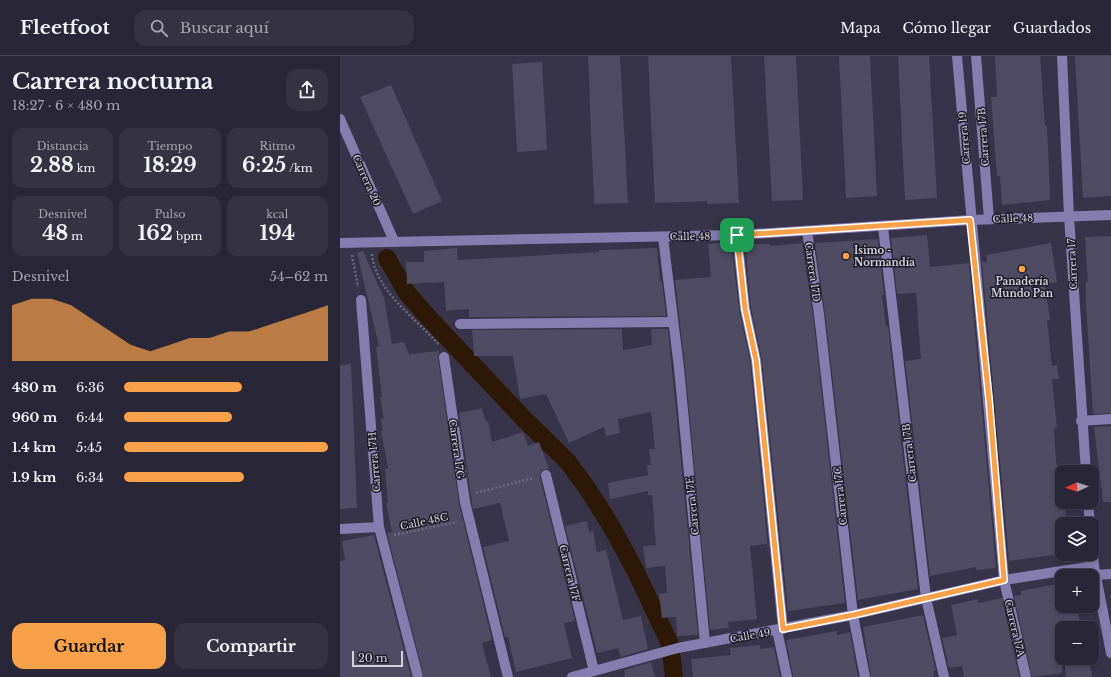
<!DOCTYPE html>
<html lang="es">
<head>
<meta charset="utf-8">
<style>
  :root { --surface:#292637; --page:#353242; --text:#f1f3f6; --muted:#a5a5ad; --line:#454352; --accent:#f8a14a }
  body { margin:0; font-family:"Libre Baskerville",serif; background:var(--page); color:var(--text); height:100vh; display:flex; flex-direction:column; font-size:15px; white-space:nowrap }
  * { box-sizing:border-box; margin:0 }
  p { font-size:13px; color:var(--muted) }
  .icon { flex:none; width:22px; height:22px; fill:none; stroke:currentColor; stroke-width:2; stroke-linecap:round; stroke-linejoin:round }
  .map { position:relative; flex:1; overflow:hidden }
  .drawer { display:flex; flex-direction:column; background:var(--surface); width:340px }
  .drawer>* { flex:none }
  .needle { width:26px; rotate:267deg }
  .controls { position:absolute; left:715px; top:409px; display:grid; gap:8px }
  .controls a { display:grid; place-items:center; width:44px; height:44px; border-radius:8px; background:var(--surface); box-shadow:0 2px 6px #0003,0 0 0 1px var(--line); font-size:20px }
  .scale { position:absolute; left:12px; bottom:10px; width:51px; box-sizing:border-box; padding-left:4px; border:2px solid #d2d0de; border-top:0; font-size:11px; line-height:14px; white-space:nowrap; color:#d2d0de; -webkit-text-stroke:3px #1e1d27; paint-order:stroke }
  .pin { position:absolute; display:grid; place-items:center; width:34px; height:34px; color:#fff; margin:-17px; border-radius:8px; box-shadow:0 2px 6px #0006 }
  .round { display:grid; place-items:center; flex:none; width:42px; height:42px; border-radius:12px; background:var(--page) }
  .headline { display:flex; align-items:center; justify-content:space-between; height:68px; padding:0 12px }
  h1 { font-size:22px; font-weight:700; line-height:30px }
  .figures { display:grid; grid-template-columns:repeat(3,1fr); gap:6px; height:68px; padding:4px 12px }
  .figures div { display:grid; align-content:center; border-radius:10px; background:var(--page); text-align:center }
  .figures b { font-size:20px; font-weight:700 }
  .figures small { font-size:11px; font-weight:400 }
  .figures p { font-size:11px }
  .chart { height:112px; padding:8px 12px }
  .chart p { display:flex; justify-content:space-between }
  .chart svg { width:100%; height:72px; margin-top:4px; fill:var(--accent); opacity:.7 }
  .button { display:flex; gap:8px; margin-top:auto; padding:8px 12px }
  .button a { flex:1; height:46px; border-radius:12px; background:var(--accent); color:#111; font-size:16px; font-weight:700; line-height:46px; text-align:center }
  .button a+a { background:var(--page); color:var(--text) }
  ul { padding:0 12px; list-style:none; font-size:13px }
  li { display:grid; grid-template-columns:64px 48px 1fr; align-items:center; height:30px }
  li i { height:10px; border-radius:5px; background:var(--accent) }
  header { display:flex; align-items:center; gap:24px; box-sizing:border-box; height:56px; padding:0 20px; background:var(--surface); border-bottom:1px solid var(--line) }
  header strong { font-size:19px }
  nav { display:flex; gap:22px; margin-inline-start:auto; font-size:14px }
  .search { width:280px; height:36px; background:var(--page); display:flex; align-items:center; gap:10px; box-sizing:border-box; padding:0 14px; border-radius:12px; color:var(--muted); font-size:15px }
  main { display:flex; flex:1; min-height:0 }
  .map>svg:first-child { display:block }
</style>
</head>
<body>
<header>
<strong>Fleetfoot</strong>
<div class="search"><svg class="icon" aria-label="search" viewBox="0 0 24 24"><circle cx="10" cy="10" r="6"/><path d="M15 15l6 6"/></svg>Buscar aquí</div>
<nav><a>Mapa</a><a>Cómo llegar</a><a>Guardados</a></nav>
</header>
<main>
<section class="drawer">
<div class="headline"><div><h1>Carrera nocturna</h1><p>18:27 · 6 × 480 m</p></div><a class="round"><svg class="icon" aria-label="share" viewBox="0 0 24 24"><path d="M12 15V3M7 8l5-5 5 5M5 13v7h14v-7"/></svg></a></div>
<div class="figures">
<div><p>Distancia</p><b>2.88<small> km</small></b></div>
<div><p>Tiempo</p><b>18:29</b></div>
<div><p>Ritmo</p><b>6:25<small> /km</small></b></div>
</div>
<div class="figures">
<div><p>Desnivel</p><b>48<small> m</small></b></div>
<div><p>Pulso</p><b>162<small> bpm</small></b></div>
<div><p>kcal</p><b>194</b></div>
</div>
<div class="chart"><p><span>Desnivel</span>54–62 m</p>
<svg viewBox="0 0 160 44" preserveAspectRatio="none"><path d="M0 44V10L10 6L20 6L30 10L40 18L50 26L60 34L70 38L80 34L90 30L100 30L110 26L120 26L130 22L140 18L150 14L160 10V44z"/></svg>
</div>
<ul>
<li><b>480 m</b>6:36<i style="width:58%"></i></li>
<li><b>960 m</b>6:44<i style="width:53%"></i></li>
<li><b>1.4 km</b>5:45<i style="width:100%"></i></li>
<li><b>1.9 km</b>6:34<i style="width:59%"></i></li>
</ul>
<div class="button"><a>Guardar</a><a>Compartir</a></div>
</section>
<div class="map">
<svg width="771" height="621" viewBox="0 0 771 621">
  <rect width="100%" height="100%" fill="#373349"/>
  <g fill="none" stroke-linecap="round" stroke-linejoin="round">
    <polyline stroke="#2c1805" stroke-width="18" points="47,202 67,237 87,260 183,362 228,406 247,432 270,468 295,514 330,588 334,621"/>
  </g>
  <g fill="#4f4b62">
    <polygon points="248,0 280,0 288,147 254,148"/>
    <polygon points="308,0 391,0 399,147 367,148 367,145 315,147"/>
    <polygon points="424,0 456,0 463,144 432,145"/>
    <polygon points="499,0 530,0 537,140 506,142"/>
    <polygon points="558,0 589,0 597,142 565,144"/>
    <polygon points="655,0 700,0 705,70 707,70 710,144 662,149 660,120 657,120 651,41 657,41"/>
    <polygon points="735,0 771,0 771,140 743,142"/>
    <polygon points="202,6 207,94 177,96 172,8"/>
    <polygon points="51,29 102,145 73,158 20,41"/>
    <polygon points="587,179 590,211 629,207 656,512 636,514 636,511 590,520 565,305 581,303 576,237 557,238 551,182"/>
    <polygon points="771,180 771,357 753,358 746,248 746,226 748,226 745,181"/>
    <polygon points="538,183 544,239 542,239 546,271 548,270 578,533 518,544 485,257 475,187"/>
    <polygon points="391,186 399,254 410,305 429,502 427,488 410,490 417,563 388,566 389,572 370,574 345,311 335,224 371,221 368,188"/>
    <polygon points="462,187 473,259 505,547 448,555 422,303 411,252 405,188 430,188 430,190"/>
    <polygon points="711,187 717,226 705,228 710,264 707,264 712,310 717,309 719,323 712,323 717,372 714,372 716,405 722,434 722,446 724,446 727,468 722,468 722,498 669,505 642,206 647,206 646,199"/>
    <polygon points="117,192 118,204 259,196 259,194 317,192 320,226 322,225 326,260 129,261 129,253 106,255 104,226 67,228 66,206 84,206 84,195"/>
    <polygon points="23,195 44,242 52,288 64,286 70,300 70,298 99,295 98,302 119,447 152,584 142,587 151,621 84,621 47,477 52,476 46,447 48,446 45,413 48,412 41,375 42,375 41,363 44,363 40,341 42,341 36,291 39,290 17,197"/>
    <polygon points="282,273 283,294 312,289 311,273 328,273 358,579 337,580 336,561 322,562 319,538 327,537 325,510 306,512 303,490 316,489 312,439 308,439 308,435 270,443 268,427 308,419 307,409 311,409 309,393 315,393 311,356 278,363 280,377 266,380 264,371 229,387 206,338 180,343 173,300 134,300 132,274"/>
    <polygon points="11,308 17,452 0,453 0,309"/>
    <polygon points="142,352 146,366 148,365 152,386 183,376 188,390 199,386 209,413 202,414 200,421 235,565 224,567 232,602 176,616 168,581 165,581 143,491 169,485 160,447 133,453 119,357"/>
    <polygon points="771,370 771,446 763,446 754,371"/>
    <polygon points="247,465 249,476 253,475 257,496 266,494 283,564 301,560 308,593 281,601 278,592 257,597 225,470"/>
    <polygon points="34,479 71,621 0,621 0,505 5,504 2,485"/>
    <polygon points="722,527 722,550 737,550 741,572 722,572 722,617 692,621 674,540 681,539 681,535"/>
    <polygon points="662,542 679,621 624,621 622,610 609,612 602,582 617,579 611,549 638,543 638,547"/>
    <polygon points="583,559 596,615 593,615 594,621 531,621 523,571"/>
    <polygon points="497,575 497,579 510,576 518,621 453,621 446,584"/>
    <polygon points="420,589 420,593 434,591 440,621 353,621 351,603 391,599 390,592"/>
    <polygon points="738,602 749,602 752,621 726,621 724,604"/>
    <polygon points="311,606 315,621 285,621 284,614"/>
  </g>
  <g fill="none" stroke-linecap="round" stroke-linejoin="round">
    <g stroke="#6d6a7d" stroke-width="2.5" stroke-dasharray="2 2" stroke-linecap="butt">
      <path d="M 32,198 C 35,235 77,263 99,289"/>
      <polyline points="12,199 18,231"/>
      <polyline points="136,437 193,422"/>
      <polyline points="54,479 117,466"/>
    </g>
    <g stroke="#857caf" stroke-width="10">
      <polyline points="617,0 664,524 686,621"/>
      <polyline points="636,0 649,163"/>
      <polyline points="722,0 729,160 746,416"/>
      <polyline points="0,63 54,185"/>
      <polyline points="543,171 586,542 604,621"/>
      <polyline points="467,175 479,258 513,559 525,621"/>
      <polyline points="397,179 405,253 416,304 443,573"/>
      <polyline points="323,181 339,312 365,587"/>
      <polyline points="0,187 397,179 631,164 771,159"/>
      <polyline points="21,244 39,471 78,621"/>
      <polyline points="120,268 332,266"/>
      <polyline points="104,301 125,446 168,621"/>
      <polyline points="741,365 771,363"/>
      <polyline points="206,419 254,615"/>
      <polyline points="748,446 750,468"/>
      <polyline points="0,473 39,471"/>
      <polyline points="752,487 754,510 771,597"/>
      <polyline points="756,519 771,518"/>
      <polyline points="437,574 447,621"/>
      <polyline points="232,621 338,592 513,559 664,524 754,510"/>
    </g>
  </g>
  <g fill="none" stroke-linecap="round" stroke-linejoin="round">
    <defs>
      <polygon id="route" points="630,164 649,343 664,524 513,559 443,573 416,304 405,253 397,179"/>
    </defs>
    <use href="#route" stroke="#fff" stroke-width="8"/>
    <use href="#route" stroke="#f8a14a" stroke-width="5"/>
  </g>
  <g fill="#f8a14a" stroke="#1e1d27" stroke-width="1.5">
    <circle cx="506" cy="200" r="4"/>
    <circle cx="682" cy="213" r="4"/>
  </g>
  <g text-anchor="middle" stroke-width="3" stroke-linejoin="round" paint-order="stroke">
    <g font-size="10" fill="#d2d0de" stroke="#1e1d27">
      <text transform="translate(643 81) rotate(-94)" y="4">Carrera 17B</text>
      <text transform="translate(624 82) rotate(-95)" y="4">Carrera 19</text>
      <text transform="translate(27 124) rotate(66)" y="4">Carrera 20</text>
      <text transform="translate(673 162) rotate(-2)" y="4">Calle 48</text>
      <text transform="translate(350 180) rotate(-1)" y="4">Calle 48</text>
      <text transform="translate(732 208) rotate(-93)" y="4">Carrera 17</text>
      <text transform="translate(473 216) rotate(82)" y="4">Carrera 17D</text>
      <text transform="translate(117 393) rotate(82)" y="4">Carrera 17G</text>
      <text transform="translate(569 397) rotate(-97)" y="4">Carrera 17B</text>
      <text transform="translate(34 406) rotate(-95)" y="4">Carrera 17H</text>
      <text transform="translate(500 440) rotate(-96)" y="4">Carrera 17C</text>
      <text transform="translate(352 450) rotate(-96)" y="4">Carrera 17E</text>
      <text transform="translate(84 465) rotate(-12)" y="4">Calle 48C</text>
      <text transform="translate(230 517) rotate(76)" y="4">Carrera 17F</text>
      <text transform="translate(675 572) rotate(77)" y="4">Carrera 17A</text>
      <text transform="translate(410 579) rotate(-10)" y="4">Calle 49</text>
    </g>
    <g font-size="10" font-weight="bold" fill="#d2d0de" stroke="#1e1d27" text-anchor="start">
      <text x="514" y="198">Isimo -<tspan x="514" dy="12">Normandía</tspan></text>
      <text x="682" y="229" text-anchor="middle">Panadería<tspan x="682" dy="12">Mundo Pan</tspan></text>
    </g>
  </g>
</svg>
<div class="controls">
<a><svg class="needle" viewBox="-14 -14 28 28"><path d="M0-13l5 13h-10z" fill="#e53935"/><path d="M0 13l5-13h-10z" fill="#a5a5ad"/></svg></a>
<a><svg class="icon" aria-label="layers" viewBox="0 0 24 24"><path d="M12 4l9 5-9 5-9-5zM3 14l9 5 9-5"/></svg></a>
<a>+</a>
<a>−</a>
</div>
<div class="scale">20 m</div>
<div class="pin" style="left:397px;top:179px;background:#1e9e55"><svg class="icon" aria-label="arrive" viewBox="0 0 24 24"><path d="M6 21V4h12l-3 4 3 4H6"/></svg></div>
</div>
</main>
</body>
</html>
